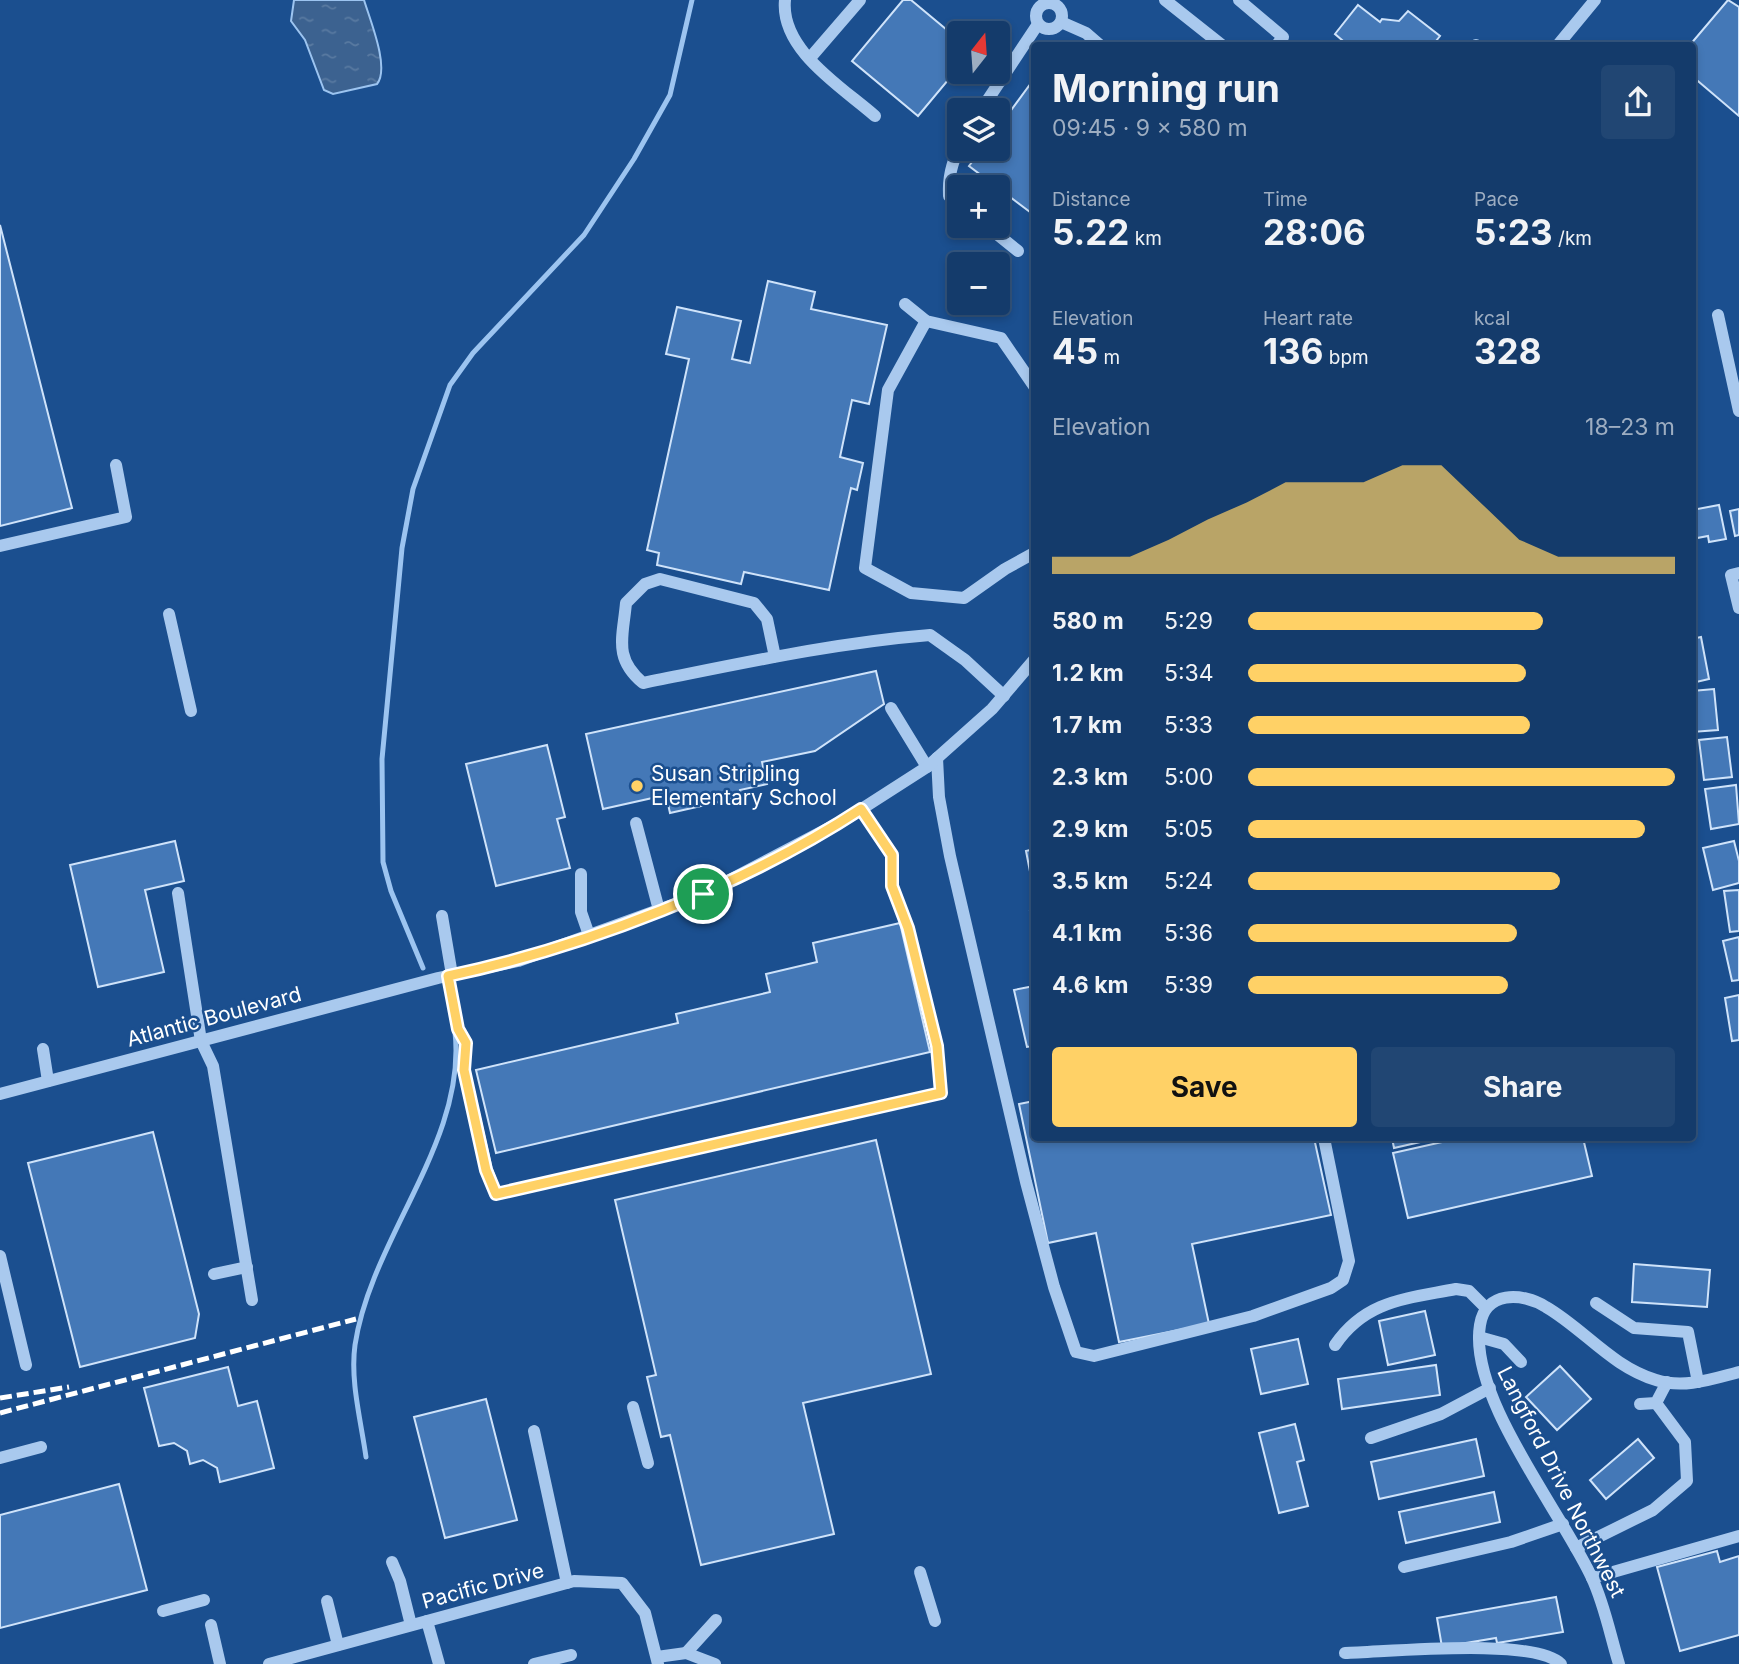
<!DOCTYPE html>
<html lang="en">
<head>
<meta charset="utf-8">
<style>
  :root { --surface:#143b6b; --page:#214673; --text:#f1f3f6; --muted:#9dadc1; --line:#33557e; --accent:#ffd166 }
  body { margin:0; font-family:Inter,sans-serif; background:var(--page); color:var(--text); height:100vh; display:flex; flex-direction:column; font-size:26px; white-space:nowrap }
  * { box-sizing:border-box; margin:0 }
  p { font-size:23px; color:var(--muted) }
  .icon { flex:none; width:38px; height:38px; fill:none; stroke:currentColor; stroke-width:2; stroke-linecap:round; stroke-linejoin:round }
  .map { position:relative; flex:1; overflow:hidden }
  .details { position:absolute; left:1031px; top:42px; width:665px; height:1099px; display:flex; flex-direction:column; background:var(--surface); border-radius:7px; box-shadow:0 4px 10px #0003,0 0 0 2px var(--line) }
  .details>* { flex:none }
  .needle { width:46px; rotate:17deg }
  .controls { position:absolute; left:947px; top:21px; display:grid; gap:14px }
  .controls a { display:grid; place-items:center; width:63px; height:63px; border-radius:7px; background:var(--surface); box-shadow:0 4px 10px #0003,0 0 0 2px var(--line); font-size:35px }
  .pin { position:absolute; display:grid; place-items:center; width:60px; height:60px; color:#fff; margin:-30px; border:4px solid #fff; border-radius:50%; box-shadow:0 2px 7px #0007 }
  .round { display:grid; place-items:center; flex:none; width:74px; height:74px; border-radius:7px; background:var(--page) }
  .headline { display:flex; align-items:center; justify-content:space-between; height:119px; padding:0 21px }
  h1 { font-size:38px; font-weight:700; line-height:52px }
  .metrics { display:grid; grid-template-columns:repeat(3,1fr); gap:10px; height:119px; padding:7px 21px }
  .metrics div { display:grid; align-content:center }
  .metrics b { font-size:35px; font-weight:700 }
  .metrics small { font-size:19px; font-weight:400 }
  .metrics p { font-size:19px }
  .chart { height:196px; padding:14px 21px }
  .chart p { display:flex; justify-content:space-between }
  .chart svg { width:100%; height:126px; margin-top:7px; fill:var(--accent); opacity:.7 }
  .button { display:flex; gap:14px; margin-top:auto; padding:14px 21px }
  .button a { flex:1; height:80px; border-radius:7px; background:var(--accent); color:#111; font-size:28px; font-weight:700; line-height:80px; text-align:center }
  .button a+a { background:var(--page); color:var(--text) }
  ul { padding:0 21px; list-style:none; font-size:23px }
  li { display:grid; grid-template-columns:112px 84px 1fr; align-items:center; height:52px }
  li i { height:18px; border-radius:9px; background:var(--accent) }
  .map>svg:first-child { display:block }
</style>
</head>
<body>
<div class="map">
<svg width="1739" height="1664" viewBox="0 0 1739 1664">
  <defs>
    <pattern id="water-ripples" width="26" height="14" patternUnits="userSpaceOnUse" patternTransform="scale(1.75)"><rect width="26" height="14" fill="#3c6290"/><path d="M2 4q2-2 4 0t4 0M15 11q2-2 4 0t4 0" fill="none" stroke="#597aa1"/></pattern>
  </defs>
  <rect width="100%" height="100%" fill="#1b4f8f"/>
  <path fill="url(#water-ripples)" stroke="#9cc4f0" stroke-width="2" d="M 294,0 L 364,0 C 370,20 390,68 377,84 L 333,94 L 324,90 L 305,40 L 291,21 Z"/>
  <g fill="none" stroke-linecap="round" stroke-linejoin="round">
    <g stroke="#9cc4f0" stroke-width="5">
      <polyline points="423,968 391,891 383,862 382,759 402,548 413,489 450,385 473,353 584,235 634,159 670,95 692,0"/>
      <path d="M 366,1457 C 361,1421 350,1381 355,1345 C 371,1238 467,1141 455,1032"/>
    </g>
  </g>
  <g fill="#4478b7" stroke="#cfe3fa" stroke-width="2">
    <polygon points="903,0 911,0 959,40 959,67 918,116 852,61"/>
    <polygon points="1728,0 1739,7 1739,116 1692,76 1692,46 1689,46"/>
    <polygon points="1358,5 1380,22 1382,19 1399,21 1408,11 1440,36 1432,46 1349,46 1335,34"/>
    <polygon points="1034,79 1034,215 969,166 982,149 998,149 998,128"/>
    <polygon points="0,225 72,508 0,526"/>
    <polygon points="768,281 815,292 811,309 887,325 869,404 852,400 840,457 863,463 857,490 851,488 829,590 744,572 741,584 657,565 659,553 647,550 689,359 666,354 677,307 741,321 732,359 750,363"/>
    <polygon points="1719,505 1726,539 1709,542 1708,536 1692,539 1692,510"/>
    <polygon points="1739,509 1739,535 1735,536 1730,511"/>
    <polygon points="1692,596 1696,629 1692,629"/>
    <polygon points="1701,637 1709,679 1692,683 1692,639"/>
    <polygon points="876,671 884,704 815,751 762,762 767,784 740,790 741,797 670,813 666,795 603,809 586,734"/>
    <polygon points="1714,689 1718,730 1692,732 1692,691"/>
    <polygon points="1727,737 1732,777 1704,780 1699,740"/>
    <polygon points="547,745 565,817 557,819 570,868 496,886 466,764"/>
    <polygon points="1736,785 1739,824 1711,829 1705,789"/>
    <polygon points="175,841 184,881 145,890 164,972 98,987 70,865"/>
    <polygon points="1734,841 1739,861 1739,883 1713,890 1703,848"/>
    <polygon points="1034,849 1034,892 1026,851"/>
    <polygon points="1739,890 1739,931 1730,932 1724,891"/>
    <polygon points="1034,910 1034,932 1030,911"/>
    <polygon points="900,923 930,1052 496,1153 476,1070 678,1023 676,1014 770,992 766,974 817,962 813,943"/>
    <polygon points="1739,937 1739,980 1732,981 1723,941"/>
    <polygon points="1034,986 1034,1046 1027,1047 1014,990"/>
    <polygon points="1739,995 1739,1040 1732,1041 1725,998"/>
    <polygon points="1034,1101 1034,1138 1314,1138 1331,1215 1192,1244 1209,1324 1119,1342 1096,1233 1048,1243 1019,1104"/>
    <polygon points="153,1132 199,1314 195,1338 80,1367 28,1163"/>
    <polygon points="1392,1138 1438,1138 1394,1148"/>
    <polygon points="1460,1138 1583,1138 1592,1176 1408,1218 1393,1153"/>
    <polygon points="876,1140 931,1374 803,1403 834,1534 701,1565 670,1435 661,1437 647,1377 656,1375 615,1200"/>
    <polygon points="1634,1264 1710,1270 1707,1307 1632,1302"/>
    <polygon points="1425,1311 1435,1355 1388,1365 1379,1321"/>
    <polygon points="1298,1339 1308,1384 1261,1394 1251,1349"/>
    <polygon points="1436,1365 1440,1395 1342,1409 1338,1379"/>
    <polygon points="1560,1366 1591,1399 1557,1430 1526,1397"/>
    <polygon points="228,1367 238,1406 257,1401 274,1468 220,1482 217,1468 203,1460 190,1464 187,1451 174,1443 159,1446 144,1388"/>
    <polygon points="486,1399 517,1520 445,1538 414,1417"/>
    <polygon points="1295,1424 1304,1460 1297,1462 1308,1506 1279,1513 1259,1433"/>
    <polygon points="1476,1439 1484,1476 1379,1499 1371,1462"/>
    <polygon points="1638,1439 1654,1458 1606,1499 1590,1480"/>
    <polygon points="119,1484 147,1590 0,1628 0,1515"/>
    <polygon points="1494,1492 1500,1522 1406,1543 1399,1512"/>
    <polygon points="1717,1551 1720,1562 1739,1556 1739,1635 1680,1651 1657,1567"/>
    <polygon points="1556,1597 1563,1632 1497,1643 1496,1638 1442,1647 1437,1618"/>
  </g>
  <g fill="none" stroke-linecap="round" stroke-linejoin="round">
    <g stroke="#a9c9ee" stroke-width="12">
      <path d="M 785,0 C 780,50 842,87 875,116"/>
      <polyline points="1165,0 1223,46"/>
      <polyline points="1239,0 1283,37 1276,46"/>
      <circle cx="1049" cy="16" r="13"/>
      <polyline points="1061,22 1086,33 1101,46"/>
      <polyline points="1476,45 1477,46"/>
      <polyline points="1557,46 1595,0"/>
      <polyline points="810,58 860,0"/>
      <polyline points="981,110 1038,24"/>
      <path d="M 959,147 C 952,164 948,177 949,196 L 959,204"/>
      <polyline points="987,226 1018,251"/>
      <polyline points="905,304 926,321 1001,338 1034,386"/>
      <polyline points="1718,315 1739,411"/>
      <polyline points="926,321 888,390 865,568 911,593 964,598 1005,569 1034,553"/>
      <polyline points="0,546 126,517 116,465"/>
      <polyline points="1739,573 1731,575 1739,608"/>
      <polyline points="169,614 191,711"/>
      <path d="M 775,657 L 767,619 L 754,603 L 660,579 L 645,584 L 626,603 C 623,637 613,658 643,683 C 739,664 832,643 930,635 L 965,660 L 1004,696"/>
      <polyline points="891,708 927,767"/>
      <polyline points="937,758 939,797 950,856 1026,1182 1054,1287 1076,1352 1094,1356 1253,1316 1331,1288 1343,1280 1349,1261 1324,1138"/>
      <polyline points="636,823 659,910"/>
      <polyline points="581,874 581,912 589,935"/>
      <polyline points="178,893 201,1041 213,1066 252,1300"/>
      <polyline points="442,916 452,975"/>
      <polyline points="448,976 458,1029 465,1043 464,1070 487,1170 496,1194 941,1093 937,1046 908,928 892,886 892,855 861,809"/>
      <polyline points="43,1049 48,1081"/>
      <polyline points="0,1094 438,978 518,961 703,894 846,819 927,767 992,709 1034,660"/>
      <polyline points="0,1256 26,1365"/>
      <polyline points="214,1274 247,1267"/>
      <polyline points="1596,1303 1634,1328 1688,1332 1698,1382"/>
      <polyline points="1479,1337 1504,1344 1521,1362"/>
      <path d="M 1335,1345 C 1366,1300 1406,1299 1456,1289 L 1469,1291 L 1485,1307"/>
      <polyline points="1640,1404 1656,1403 1667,1382"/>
      <polyline points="633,1407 648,1463"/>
      <polyline points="534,1431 567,1583"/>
      <polyline points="1371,1438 1441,1414 1490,1388"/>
      <polyline points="0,1458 41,1447"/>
      <polyline points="1576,1548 1653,1510 1687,1481 1685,1442 1656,1403"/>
      <polyline points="392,1562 400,1581 411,1625"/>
      <polyline points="1404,1567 1511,1542 1563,1524"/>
      <polyline points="920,1572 935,1621"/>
      <polyline points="1592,1578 1739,1536"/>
      <polyline points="327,1601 338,1645"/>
      <polyline points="163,1611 204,1600"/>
      <polyline points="427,1621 439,1664"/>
      <polyline points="211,1625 220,1664"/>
      <polyline points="686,1653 716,1620"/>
      <path d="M 1345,1653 C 1389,1652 1533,1637 1561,1664"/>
      <polyline points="657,1657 686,1653 715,1664"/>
      <polyline points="269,1664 574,1581 622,1583 645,1613 658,1664"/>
      <polyline points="534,1664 571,1655"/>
      <path d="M 1619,1664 C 1610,1635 1605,1606 1592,1578 C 1561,1511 1468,1397 1480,1325 C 1485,1291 1522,1292 1546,1307 C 1584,1329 1612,1367 1656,1380 C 1684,1389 1712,1379 1739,1372"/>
    </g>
    <g stroke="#fff" stroke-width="5" stroke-dasharray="12 5" stroke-linecap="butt">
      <polyline points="0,1398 69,1387"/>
      <polyline points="0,1413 356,1319"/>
    </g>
  </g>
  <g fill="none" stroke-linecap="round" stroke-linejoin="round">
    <defs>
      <path id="route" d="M 861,809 L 892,855 L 892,886 L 908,928 L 937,1046 L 941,1093 L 496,1194 L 486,1170 L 464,1070 L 466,1043 L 458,1029 L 448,976 C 585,947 743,886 861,809 Z"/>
    </defs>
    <use href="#route" stroke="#fff" stroke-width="14"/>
    <use href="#route" stroke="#ffd166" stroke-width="9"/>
  </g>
  <circle fill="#ffd166" stroke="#1b4f8f" stroke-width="2.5" cx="637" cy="786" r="7"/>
  <g text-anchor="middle" stroke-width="5" stroke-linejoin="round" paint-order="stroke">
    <g font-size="21" fill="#fff" stroke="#1b4f8f" text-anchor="start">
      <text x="651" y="781">Susan Stripling<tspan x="651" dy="24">Elementary School</tspan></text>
    </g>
    <g font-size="21" fill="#fff" stroke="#1b4f8f">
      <text transform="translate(214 1017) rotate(-15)" y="7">Atlantic Boulevard</text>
      <text transform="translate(1561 1482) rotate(63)" y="7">Langford Drive Northwest</text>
      <text transform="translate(483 1586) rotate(-15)" y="7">Pacific Drive</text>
    </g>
  </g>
</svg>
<div class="controls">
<a><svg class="needle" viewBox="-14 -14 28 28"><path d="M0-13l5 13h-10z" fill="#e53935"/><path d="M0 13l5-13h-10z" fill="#9dadc1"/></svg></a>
<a><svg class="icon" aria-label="layers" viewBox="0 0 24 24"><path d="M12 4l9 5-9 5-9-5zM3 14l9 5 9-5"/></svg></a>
<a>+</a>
<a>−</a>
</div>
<div class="pin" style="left:703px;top:894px;background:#1e9e55"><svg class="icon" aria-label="arrive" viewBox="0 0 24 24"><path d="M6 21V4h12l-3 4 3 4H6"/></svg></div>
<section class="details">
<div class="headline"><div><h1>Morning run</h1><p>09:45 · 9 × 580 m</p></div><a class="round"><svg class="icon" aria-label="share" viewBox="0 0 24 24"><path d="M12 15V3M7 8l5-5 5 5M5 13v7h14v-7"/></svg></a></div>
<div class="metrics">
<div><p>Distance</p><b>5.22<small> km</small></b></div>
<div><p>Time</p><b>28:06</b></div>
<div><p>Pace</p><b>5:23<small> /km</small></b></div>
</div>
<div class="metrics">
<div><p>Elevation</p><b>45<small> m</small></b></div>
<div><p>Heart rate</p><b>136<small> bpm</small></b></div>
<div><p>kcal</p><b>328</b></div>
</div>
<div class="chart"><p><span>Elevation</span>18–23 m</p>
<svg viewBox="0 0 160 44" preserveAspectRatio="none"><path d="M0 44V38L10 38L20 38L30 32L40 25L50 19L60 12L70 12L80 12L90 6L100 6L110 19L120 32L130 38L140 38L150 38L160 38V44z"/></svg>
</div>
<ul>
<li><b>580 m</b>5:29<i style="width:69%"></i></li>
<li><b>1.2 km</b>5:34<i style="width:65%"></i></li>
<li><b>1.7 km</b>5:33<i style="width:66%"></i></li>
<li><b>2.3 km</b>5:00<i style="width:100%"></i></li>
<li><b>2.9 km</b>5:05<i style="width:93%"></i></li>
<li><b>3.5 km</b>5:24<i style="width:73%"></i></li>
<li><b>4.1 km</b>5:36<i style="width:63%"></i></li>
<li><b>4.6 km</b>5:39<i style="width:61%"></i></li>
</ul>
<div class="button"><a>Save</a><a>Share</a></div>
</section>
</div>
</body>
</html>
